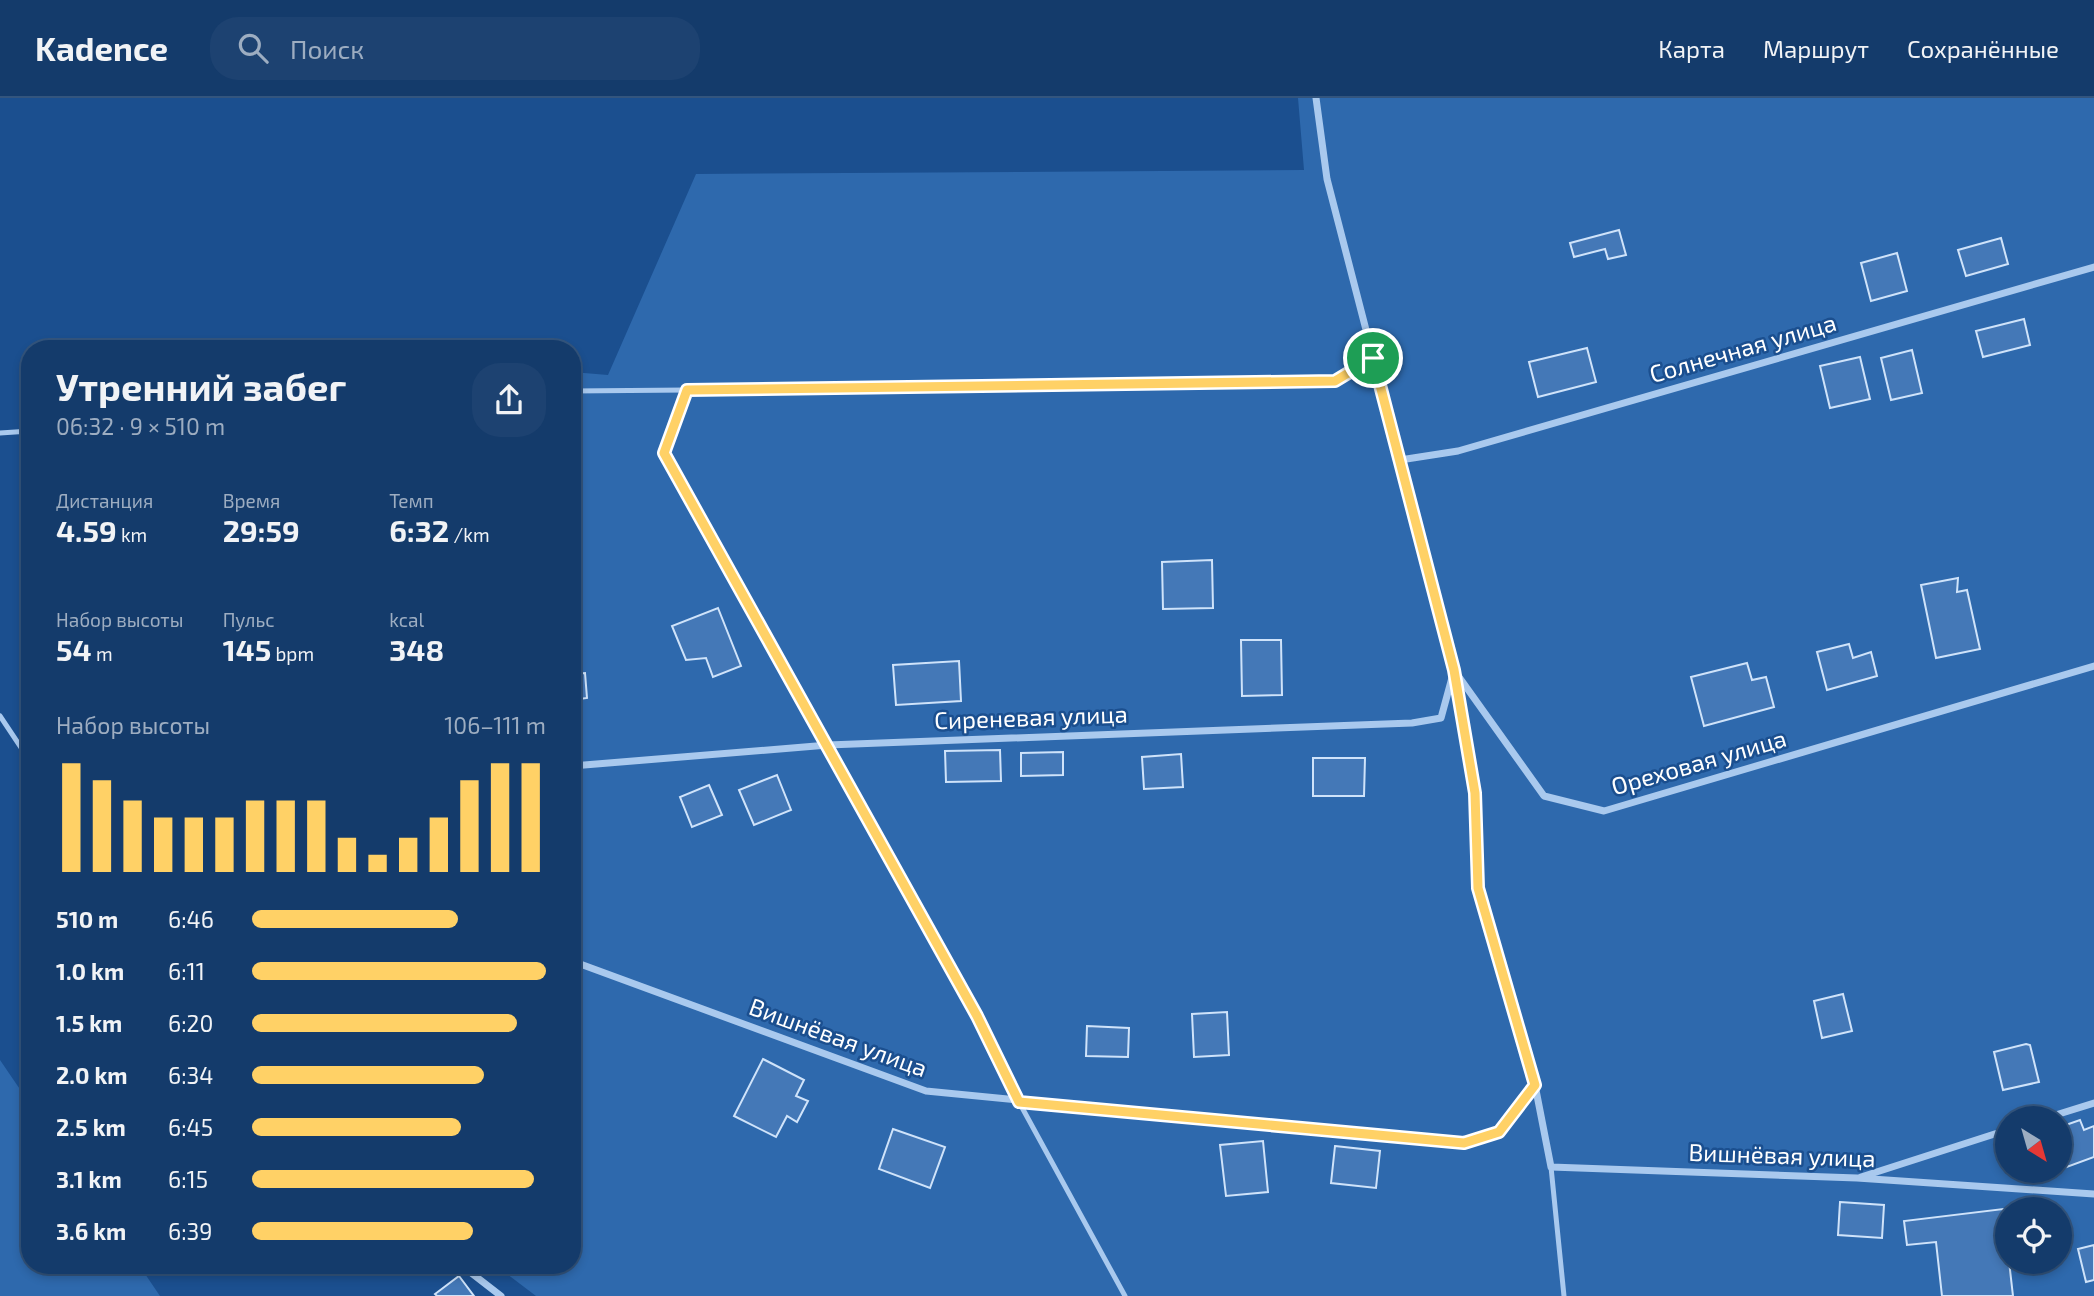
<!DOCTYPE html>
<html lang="ru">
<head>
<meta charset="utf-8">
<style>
  :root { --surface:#143b6b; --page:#1d4271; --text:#f1f3f6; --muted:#9dadc1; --line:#33557e; --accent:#ffd166 }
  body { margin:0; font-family:"Exo 2",sans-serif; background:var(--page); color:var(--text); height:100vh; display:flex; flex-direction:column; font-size:26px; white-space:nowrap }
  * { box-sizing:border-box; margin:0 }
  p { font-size:23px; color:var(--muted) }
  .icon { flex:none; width:38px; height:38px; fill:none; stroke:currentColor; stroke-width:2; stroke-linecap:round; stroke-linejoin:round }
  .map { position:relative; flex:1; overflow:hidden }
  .sheet { position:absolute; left:21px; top:242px; width:560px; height:934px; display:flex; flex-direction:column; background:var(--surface); border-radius:28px; box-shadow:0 4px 10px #0003,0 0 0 2px var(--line) }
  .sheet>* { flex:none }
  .needle { width:46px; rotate:143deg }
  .tools { position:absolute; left:1995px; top:1008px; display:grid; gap:14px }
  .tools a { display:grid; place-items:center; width:77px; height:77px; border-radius:50%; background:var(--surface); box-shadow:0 4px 10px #0003,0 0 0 2px var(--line); font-size:35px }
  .pin { position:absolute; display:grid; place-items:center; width:60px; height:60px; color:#fff; margin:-30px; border:4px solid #fff; border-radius:50%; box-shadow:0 2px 7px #0007 }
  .round { display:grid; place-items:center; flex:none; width:74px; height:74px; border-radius:28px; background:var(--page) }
  .head { display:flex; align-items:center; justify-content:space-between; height:119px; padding:0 35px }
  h1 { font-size:38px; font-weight:700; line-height:52px }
  .metrics { display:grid; grid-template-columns:repeat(3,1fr); gap:10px; height:119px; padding:7px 35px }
  .metrics div { display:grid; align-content:center }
  .metrics b { font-size:30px; font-weight:700 }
  .metrics small { font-size:19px; font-weight:400 }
  .metrics p { font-size:19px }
  .chart { height:196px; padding:14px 35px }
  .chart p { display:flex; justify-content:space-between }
  .chart svg { width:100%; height:126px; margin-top:7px; stroke:var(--accent); stroke-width:6 }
  ul { padding:0 35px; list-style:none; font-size:23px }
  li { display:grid; grid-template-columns:112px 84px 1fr; align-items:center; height:52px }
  li i { height:18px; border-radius:9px; background:var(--accent) }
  header { display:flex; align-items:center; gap:42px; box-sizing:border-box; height:98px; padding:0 35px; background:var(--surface); border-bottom:2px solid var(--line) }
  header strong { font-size:33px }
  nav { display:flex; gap:38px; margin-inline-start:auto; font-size:24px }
  .search { width:490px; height:63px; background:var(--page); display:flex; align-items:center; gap:18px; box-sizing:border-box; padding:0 24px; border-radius:28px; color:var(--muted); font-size:26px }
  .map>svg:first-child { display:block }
</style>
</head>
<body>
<header>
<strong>Kadence</strong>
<div class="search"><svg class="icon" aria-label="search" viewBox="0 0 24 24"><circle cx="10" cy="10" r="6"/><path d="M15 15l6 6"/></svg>Поиск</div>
<nav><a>Карта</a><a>Маршрут</a><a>Сохранённые</a></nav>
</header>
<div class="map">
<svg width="2094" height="1198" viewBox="0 0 2094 1198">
  <rect width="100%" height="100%" fill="#1b4f8f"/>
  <g fill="#2e69ad" fill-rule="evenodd">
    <path d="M 1298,0 L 2094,0 L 2094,1198 L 536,1198 L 495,1167 L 572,1167 L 572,274 L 608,277 L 696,76 L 1304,72 ZM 2007,1020 L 2060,1020 L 2060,1073 L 2007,1073 ZM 2007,1111 L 2060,1111 L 2060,1164 L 2007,1164 Z"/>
    <polygon points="0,962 30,1006 30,1167 139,1167 160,1198 0,1198"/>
  </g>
  <g fill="#4478b7" stroke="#cfe3fa" stroke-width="2">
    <polygon points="1619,132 1626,157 1608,161 1605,151 1574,159 1570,145"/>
    <polygon points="2001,140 2008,166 1966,178 1958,152"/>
    <polygon points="1897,155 1907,193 1871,203 1861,165"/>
    <polygon points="2024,221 2030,247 1983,259 1976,233"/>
    <polygon points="1587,250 1596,284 1538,299 1529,264"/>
    <polygon points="1912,252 1922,295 1891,302 1881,260"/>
    <polygon points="1860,259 1870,301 1830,310 1820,268"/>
    <polygon points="1212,462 1213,510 1163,511 1162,464"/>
    <polygon points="1958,480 1957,494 1967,492 1980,551 1936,560 1921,487"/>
    <polygon points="718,510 741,568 713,579 706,560 686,562 672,528"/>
    <polygon points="1241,542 1281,542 1282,597 1242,598"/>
    <polygon points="1849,546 1853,560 1871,554 1877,578 1827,592 1817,554"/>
    <polygon points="959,563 961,603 896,607 893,567"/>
    <polygon points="1747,565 1752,582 1766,579 1774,609 1704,628 1691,579"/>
    <polygon points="585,575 587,600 572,602 572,576"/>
    <polygon points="1000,652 1001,683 946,684 945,653"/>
    <polygon points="1063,654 1063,677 1021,678 1021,655"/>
    <polygon points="1181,656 1183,689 1144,691 1142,659"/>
    <polygon points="1313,660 1365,660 1364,698 1313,698"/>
    <polygon points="777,677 791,712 754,727 739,692"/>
    <polygon points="709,687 722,717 692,729 680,699"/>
    <polygon points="572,694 578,742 572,743"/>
    <polygon points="1843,896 1852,933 1822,940 1814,903"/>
    <polygon points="1227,914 1229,957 1194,959 1192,916"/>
    <polygon points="1087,928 1129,930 1128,959 1086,958"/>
    <polygon points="2026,946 2030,947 2039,984 2003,992 1994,954"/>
    <polygon points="763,961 804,982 796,998 808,1003 797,1024 787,1018 776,1039 734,1018"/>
    <polygon points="2080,1022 2084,1032 2094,1028 2094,1059 2064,1070 2060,1056 2060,1029"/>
    <polygon points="893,1031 945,1049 930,1090 879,1071"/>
    <polygon points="1263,1043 1268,1094 1226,1098 1220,1047"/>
    <polygon points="1335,1048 1380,1053 1376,1090 1331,1085"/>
    <polygon points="1840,1104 1884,1107 1882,1140 1838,1137"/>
    <polygon points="2003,1111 2013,1198 1942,1198 1936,1144 1907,1147 1904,1123"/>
    <polygon points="2094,1147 2094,1182 2086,1184 2078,1151"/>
    <polygon points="459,1178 474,1198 437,1198 435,1196"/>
  </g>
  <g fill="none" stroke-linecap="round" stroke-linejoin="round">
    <g stroke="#a9c9ee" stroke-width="5">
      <polyline points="572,293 687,292"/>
      <polyline points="0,335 30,333"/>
      <polyline points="0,618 30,663"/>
      <polyline points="1551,1069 1564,1198"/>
      <polyline points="1125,1198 1019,1004 977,918 664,355 687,292 1335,283 1373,260"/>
    </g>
    <g stroke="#a9c9ee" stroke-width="7">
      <polyline points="1316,0 1327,81 1454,572 1544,698 1604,713 2094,568"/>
      <polyline points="1400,362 1458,353 2094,169"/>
      <polyline points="1455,577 1475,695 1478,790 1535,987 1551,1069 1857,1080 2094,1096"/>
      <polyline points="572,668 828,647 1412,625 1441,620 1453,576"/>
      <polyline points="572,863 926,993 1464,1045 1499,1034 1535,987"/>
      <polyline points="2046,1020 2094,1005"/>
      <polyline points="1861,1079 2007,1032"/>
      <polyline points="461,1167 501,1198"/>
    </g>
  </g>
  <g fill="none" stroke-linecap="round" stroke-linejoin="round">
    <defs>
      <polygon id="route" points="1373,260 1454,572 1475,695 1478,790 1535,987 1499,1034 1464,1045 1019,1004 977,918 664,355 687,292 1335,283"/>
    </defs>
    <use href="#route" stroke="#fff" stroke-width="14"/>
    <use href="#route" stroke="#ffd166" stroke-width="9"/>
  </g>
  <g text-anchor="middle" stroke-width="5" stroke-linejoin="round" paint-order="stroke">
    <g font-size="24" fill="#fff" stroke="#1b4f8f">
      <text transform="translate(1743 251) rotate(-16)" y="8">Солнечная улица</text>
      <text transform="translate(1031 620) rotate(-2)" y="8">Сиреневая улица</text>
      <text transform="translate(1699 665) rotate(-16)" y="8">Ореховая улица</text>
      <text transform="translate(838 940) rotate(20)" y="8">Вишнёвая улица</text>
      <text transform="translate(1782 1058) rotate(2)" y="8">Вишнёвая улица</text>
    </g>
  </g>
</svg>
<div class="tools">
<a><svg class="needle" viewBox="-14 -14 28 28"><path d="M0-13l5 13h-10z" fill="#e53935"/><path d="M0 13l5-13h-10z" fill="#9dadc1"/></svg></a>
<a><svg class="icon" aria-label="locate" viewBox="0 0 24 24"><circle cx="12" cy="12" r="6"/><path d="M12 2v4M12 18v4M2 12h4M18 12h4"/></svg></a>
</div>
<div class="pin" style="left:1373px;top:260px;background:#1e9e55"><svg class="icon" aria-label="arrive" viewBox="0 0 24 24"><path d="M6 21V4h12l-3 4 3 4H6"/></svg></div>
<section class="sheet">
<div class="head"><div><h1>Утренний забег</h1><p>06:32 · 9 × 510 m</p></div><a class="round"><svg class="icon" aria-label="share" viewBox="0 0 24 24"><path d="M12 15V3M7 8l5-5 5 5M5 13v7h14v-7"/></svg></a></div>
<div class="metrics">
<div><p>Дистанция</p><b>4.59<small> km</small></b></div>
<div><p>Время</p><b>29:59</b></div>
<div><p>Темп</p><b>6:32<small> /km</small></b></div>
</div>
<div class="metrics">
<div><p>Набор высоты</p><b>54<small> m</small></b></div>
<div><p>Пульс</p><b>145<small> bpm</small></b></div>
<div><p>kcal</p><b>348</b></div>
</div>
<div class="chart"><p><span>Набор высоты</span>106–111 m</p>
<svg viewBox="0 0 160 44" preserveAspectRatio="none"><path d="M5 44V6M15 44V12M25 44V19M35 44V25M45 44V25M55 44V25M65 44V19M75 44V19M85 44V19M95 44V32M105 44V38M115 44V32M125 44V25M135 44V12M145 44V6M155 44V6"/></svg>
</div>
<ul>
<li><b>510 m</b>6:46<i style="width:70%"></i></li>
<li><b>1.0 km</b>6:11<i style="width:100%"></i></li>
<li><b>1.5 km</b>6:20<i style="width:90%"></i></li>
<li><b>2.0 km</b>6:34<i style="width:79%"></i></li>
<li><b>2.5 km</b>6:45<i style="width:71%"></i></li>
<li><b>3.1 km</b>6:15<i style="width:96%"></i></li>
<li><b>3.6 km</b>6:39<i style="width:75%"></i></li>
</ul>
</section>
</div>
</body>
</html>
